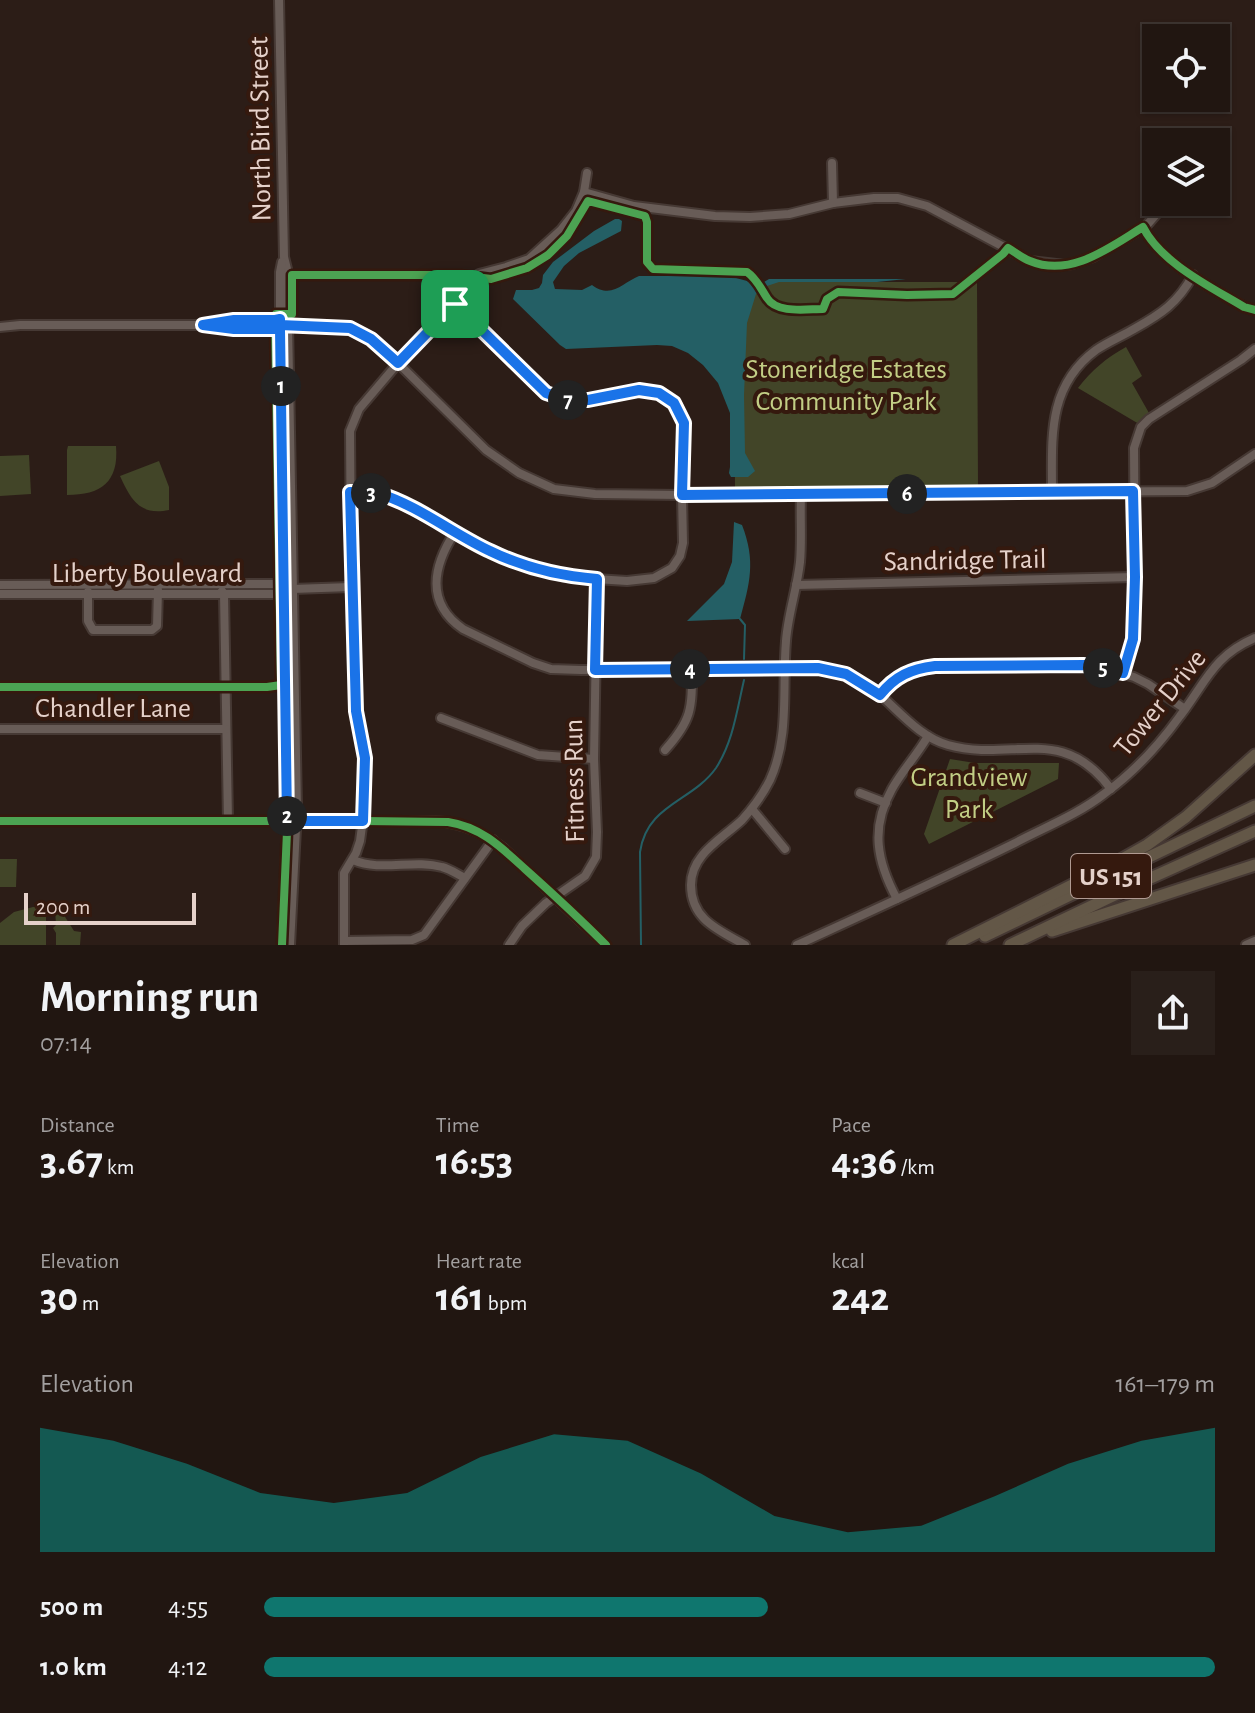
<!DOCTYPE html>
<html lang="en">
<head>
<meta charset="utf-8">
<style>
  :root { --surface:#211611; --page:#291f1a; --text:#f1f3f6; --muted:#a29f9f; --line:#3e3531; --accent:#0f766e }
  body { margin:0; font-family:"Alegreya Sans",sans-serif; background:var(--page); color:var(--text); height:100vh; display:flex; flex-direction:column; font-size:30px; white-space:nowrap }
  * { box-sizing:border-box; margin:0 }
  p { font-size:26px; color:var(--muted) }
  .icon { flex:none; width:44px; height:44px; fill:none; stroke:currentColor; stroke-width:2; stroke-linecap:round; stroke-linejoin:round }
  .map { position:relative; height:945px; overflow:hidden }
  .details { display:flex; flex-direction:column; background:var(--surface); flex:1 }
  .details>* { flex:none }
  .controls { position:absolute; left:1142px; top:24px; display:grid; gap:16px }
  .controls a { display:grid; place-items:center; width:88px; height:88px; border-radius:0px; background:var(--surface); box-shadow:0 2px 6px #0004,0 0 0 2px var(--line); font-size:40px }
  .scale { position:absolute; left:24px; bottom:20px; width:172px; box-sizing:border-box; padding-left:8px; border:4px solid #e5d1ca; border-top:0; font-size:22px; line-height:28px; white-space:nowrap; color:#e5d1ca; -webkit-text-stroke:6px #35190e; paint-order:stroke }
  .pin { position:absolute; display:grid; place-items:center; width:68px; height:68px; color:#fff; margin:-34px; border-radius:16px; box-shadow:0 4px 12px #0006 }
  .km { position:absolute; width:40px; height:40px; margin:-20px; border-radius:50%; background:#222; color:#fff; font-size:22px; line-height:40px; text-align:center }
  .round { display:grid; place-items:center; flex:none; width:84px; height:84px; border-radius:0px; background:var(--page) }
  .overview { display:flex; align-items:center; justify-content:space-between; height:136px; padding:0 40px }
  h1 { font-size:44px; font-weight:600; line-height:60px }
  .stats { display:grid; grid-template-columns:repeat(3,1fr); gap:12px; height:136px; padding:8px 40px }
  .stats div { display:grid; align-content:center }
  .stats b { font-size:40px; font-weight:600 }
  .stats small { font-size:22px; font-weight:400 }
  .stats p { font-size:22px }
  .chart { height:224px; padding:16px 40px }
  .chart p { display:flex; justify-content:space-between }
  .chart svg { width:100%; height:144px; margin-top:8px; fill:var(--accent); opacity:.7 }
  ul { padding:0 40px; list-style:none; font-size:26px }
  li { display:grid; grid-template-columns:128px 96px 1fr; align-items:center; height:60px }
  li i { height:20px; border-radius:10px; background:var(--accent) }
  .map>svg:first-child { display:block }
</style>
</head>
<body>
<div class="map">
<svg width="1255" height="945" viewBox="0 0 1255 945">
  <rect width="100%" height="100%" fill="#2c1d17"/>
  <g fill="#424528">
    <polygon points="630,282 977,282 978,486 735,489 734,340"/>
    <path d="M 1126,347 L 1142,376 L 1132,383 L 1149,413 L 1139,424 L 1078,388 C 1092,370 1106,358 1126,347 Z"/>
    <path d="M 68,446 L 116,446 C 119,482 101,495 67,495 L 67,450 Z"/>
    <polygon points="29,455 31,494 0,496 0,456"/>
    <path d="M 159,461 L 169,487 L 169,510 C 140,516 131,500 120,476 Z"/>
    <polygon points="950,759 975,763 1059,763 1058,779 929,844 924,834"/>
    <polygon points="0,859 17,859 16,887 0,887"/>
    <polygon points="33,907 46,908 46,945 0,945 0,923 14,912"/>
    <polygon points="55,909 60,909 74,931 81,932 80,945 56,945 56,933 53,928 56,925"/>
  </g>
  <g fill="#245f65">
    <path d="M 615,219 L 619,219 L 622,221 L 621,231 L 579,253 L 564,266 L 553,282 L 555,289 L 582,290 L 592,285 C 612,300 623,282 639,276 L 729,276 L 747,281 L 754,288 L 769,279 L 906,279 L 877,282 L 779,282 L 767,286 L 756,294 L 747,323 L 744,395 L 745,453 L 755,471 L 748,477 L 731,477 L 729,473 L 730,467 L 730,413 L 718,383 L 703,365 L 688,353 L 672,346 L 657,345 L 566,349 L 560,345 L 513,299 L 516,290 L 532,290 L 539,288 L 542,283 L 543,275 L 553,262 L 594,231 Z"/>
    <path d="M 734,522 L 742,525 C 756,561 750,583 740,619 L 687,621 L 724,584 L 732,562 Z"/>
  </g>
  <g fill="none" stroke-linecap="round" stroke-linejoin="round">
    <g stroke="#245f65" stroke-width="2">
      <polyline points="740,619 745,625 744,659"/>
      <path d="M 641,945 L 640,852 C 647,804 692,802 716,768 C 733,742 737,710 744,680"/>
    </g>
    <defs>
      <g id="minor">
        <polyline points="279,0 284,257 287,269 297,809 290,945"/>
        <polyline points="832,163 833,203"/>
        <polyline points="584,192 634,206 715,216 750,217 789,214 833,203 874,198 898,198 927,206 1030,261 1065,265 1072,264 1093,257 1146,226 1160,210 1162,202"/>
        <path d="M 1143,227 C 1161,263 1211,287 1244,307 L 1255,310"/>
        <polyline points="212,324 234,320 280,319"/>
        <polyline points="280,325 350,328 371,339 398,363 486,450 519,473 554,489 595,494 682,495 1187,491 1212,483 1255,454"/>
        <polyline points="0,327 20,325 203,325 234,329 280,329"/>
        <polyline points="350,492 368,492 394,500 489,551 519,563 564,577 627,581 654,578 672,568 680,556 683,543 682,495 684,423 674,403 659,393 639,390 588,400 567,400 546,393 455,304"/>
        <path d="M 1052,492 C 1052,438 1047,386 1096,350 C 1108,342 1122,336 1134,329 C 1161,314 1178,303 1193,275"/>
        <path d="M 455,532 C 433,566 425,603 463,629 L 533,663 L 551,669 L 581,670 L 818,668 C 841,671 861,679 879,694 C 900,712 920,737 948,745 C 1013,763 1061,722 1111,789"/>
        <polyline points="0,585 283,584 286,585"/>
        <polyline points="796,585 1135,577"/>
        <polyline points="292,589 351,587"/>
        <polyline points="222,591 224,594 228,821"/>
        <polyline points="88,592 88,621 93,630 152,630 157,626 158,590"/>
        <polyline points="0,594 283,594 287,592"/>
        <polyline points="1123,673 1133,639 1135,577 1134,448 1141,427 1149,419 1241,360 1255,349"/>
        <path d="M 880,695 C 895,676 911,669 935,666 L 1094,666 L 1134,677 L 1148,684 L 1185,709"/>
        <polyline points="441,718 538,755 594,759"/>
        <polyline points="0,729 226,729"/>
        <path d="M 665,750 C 692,720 692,709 692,669"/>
        <polyline points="860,793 886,803"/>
        <polyline points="752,809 785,849"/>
        <path d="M 0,821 L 436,821 C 462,823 482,832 503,848 L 606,945"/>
        <path d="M 353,860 C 381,872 413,859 442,867 C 450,869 457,874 465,878"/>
        <path d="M 897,899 C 877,862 870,828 892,789 C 902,771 917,755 928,736"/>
        <polyline points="344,941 412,940 424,935 493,840"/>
        <polyline points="282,945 288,809 280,325 280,272 282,262"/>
        <polyline points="344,945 344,873 356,853 360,841 364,812 365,758 356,711 351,559 350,431 359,409 398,363 455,304 467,283 479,274 506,267 529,259 561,230 576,211 584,192 587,173"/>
        <polyline points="509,945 522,926 546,903 585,876 596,857 597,832 594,759 597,579"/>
        <path d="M 745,945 C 719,930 691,920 691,885 C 691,854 722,839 742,820 C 753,808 763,794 770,780 C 790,736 782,687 786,641 C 788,614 797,589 800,562 C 802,540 800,517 801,495"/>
        <path d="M 797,945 C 869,912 942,879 1013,844 C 1043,828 1077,815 1104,794 C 1133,773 1159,745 1180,716 C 1206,682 1213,656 1255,638"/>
        <polyline points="1246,945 1255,941"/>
      </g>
      <g id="highway">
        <polyline points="1052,931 1255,865"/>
        <polyline points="985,936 1255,806"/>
        <polyline points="953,945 1108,867 1147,845 1186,817 1255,755"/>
        <polyline points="1010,945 1144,881 1255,831"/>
      </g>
    </defs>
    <use href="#minor" stroke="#463934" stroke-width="12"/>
    <use href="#highway" stroke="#463934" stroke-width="15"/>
    <use href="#minor" stroke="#685c57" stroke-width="8"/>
    <use href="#highway" stroke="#635747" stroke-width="11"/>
    <defs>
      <g id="cycleway">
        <path d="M 0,687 L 267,687 L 281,685 L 275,320 L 276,314 L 292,314 L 292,275 L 460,275 L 491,279 L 527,268 L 548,255 L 567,236 L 588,201 L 645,216 L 647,222 L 647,262 L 653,269 L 747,272 C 757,279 761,289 767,298 C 777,314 806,309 823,309 L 827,299 L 838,292 L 907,295 L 953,294 L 1003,254 L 1008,248 C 1015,252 1022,258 1030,261 C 1071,278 1110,247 1143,227 C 1161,263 1211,287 1244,307 L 1255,310"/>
        <polyline points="0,821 287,821"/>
        <path d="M 363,821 L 448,822 C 481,827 501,847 525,869 C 553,894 580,919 606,945"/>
        <polyline points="282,945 288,809 285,672"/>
      </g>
    </defs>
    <use href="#cycleway" stroke="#35190e" stroke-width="13"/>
    <use href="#cycleway" stroke="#4ca352" stroke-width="8"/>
  </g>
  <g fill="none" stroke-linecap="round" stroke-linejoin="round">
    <defs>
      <path id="route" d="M 455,304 L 546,393 L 567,400 L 588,400 L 639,390 L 659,393 L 674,403 L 684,423 L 682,495 L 1133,491 L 1135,577 L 1133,639 L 1123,673 L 1084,665 L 935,666 C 911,669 895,676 880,695 L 846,674 L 818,668 L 595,670 L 597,579 C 558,576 525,568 490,551 C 455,535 417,505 380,494 C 370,492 360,492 350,492 L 356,711 L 365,758 L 363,821 L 287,821 L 280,329 L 234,329 L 203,325 L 234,320 L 275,320 L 280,319 L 280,325 L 350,328 L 371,339 L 398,363 Z"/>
    </defs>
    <use href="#route" stroke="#fff" stroke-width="16"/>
    <use href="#route" stroke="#1a73e8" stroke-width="10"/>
  </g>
  <g text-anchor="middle" stroke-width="8" stroke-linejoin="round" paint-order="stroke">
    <rect fill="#35190e" stroke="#b09a92" stroke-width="2" x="1071" y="854" width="80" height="44" rx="6"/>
    <g font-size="26" font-weight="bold" fill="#e5d1ca">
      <text x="1111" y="885">US 151</text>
    </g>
    <g font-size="28" fill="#e5d1ca" stroke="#35190e">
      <text transform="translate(259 129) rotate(-91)" y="10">North Bird Street</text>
      <text transform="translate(965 559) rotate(-1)" y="10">Sandridge Trail</text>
      <text x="147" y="582">Liberty Boulevard</text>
      <text transform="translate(1159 702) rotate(-51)" y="10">Tower Drive</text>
      <text x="113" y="717">Chandler Lane</text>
      <text transform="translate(573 781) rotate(-91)" y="10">Fitness Run</text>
    </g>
    <g font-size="28" fill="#c2ce85" stroke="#35190e">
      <text x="846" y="378">Stoneridge Estates<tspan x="846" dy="32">Community Park</tspan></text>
      <text x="969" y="786">Grandview<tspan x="969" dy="32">Park</tspan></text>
    </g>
  </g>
</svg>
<div class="controls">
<a><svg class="icon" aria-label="locate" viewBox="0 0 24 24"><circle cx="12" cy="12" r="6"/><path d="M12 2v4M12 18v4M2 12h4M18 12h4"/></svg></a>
<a><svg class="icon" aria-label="layers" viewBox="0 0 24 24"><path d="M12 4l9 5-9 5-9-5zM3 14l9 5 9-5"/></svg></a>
</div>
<div class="scale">200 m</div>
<div class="pin" style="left:455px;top:304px;background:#1e9e55"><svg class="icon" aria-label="arrive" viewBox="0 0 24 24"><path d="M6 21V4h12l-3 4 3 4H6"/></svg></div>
<b class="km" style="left:281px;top:386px">1</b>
<b class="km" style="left:287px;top:816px">2</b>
<b class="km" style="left:371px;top:493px">3</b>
<b class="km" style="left:690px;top:669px">4</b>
<b class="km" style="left:1103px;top:668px">5</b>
<b class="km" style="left:907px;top:494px">6</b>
<b class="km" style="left:568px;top:400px">7</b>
</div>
<section class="details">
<div class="overview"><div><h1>Morning run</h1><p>07:14</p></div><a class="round"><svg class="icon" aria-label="share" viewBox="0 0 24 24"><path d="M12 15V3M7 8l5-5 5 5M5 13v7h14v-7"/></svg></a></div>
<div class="stats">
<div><p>Distance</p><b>3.67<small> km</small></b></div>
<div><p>Time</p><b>16:53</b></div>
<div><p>Pace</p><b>4:36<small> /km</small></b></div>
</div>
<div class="stats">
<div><p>Elevation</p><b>30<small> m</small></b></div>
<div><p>Heart rate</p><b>161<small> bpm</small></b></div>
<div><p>kcal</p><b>242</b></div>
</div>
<div class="chart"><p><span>Elevation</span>161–179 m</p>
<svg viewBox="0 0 160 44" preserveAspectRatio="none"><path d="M0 44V6L10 10L20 17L30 26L40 29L50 26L60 15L70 8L80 10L90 20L100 33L110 38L120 36L130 27L140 17L150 10L160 6V44z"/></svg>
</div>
<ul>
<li><b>500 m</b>4:55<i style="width:53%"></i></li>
<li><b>1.0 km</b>4:12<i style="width:100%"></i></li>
</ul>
</section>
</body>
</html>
